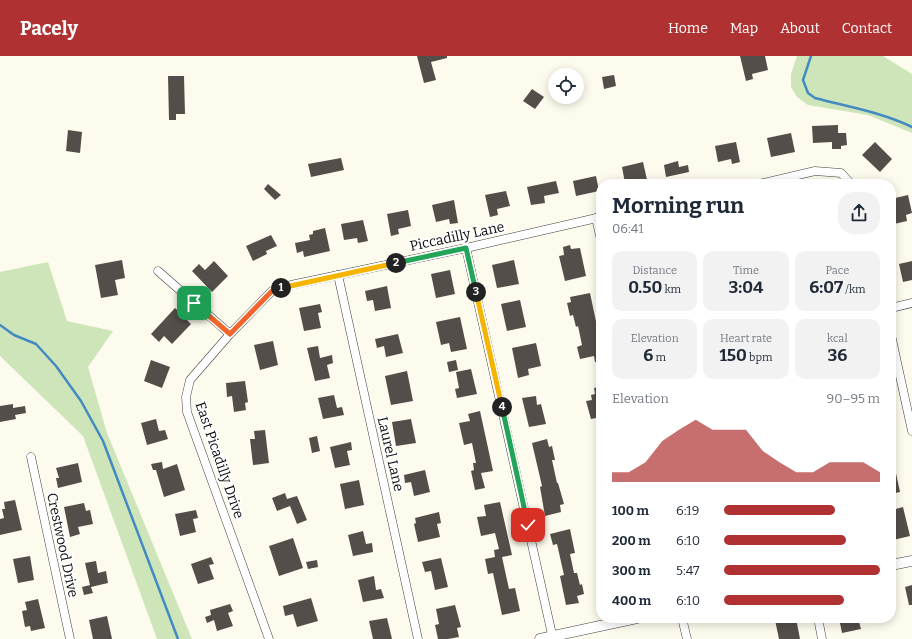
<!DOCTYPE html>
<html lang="en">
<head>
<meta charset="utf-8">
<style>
  :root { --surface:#fff; --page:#f2f2f3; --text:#1f2937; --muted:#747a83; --accent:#b03132 }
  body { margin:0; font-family:Bitter,serif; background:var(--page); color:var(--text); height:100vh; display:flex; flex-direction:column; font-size:15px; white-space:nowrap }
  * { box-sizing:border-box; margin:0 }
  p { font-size:13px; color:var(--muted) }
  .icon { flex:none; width:22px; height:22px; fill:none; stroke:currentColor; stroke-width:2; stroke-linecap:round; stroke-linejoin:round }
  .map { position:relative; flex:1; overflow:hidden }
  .panel { position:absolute; left:596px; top:123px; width:300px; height:444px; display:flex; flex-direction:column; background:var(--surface); border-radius:16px; box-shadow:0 2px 10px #0003 }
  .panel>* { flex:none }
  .fabs { position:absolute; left:548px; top:12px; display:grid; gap:8px }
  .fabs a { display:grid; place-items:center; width:36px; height:36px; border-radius:50%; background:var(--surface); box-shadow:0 2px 10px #0003; font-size:20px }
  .pin { position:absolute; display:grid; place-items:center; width:34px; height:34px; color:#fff; margin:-17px; border-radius:8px; box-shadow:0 2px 6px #0006 }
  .km { position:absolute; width:20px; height:20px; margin:-10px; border-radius:50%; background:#222; color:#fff; font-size:11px; line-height:20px; text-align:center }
  .round { display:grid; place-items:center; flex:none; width:42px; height:42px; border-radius:16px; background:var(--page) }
  .overview { display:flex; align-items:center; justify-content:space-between; height:68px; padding:0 16px }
  h1 { font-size:22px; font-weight:700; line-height:30px }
  .metrics { display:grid; grid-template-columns:repeat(3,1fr); gap:6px; height:68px; padding:4px 16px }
  .metrics div { display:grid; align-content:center; border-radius:10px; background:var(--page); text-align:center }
  .metrics b { font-size:17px; font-weight:700 }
  .metrics small { font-size:11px; font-weight:400 }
  .metrics p { font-size:11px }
  .chart { height:112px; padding:8px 16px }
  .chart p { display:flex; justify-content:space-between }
  .chart svg { width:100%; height:72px; margin-top:4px; fill:var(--accent); opacity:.7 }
  ul { padding:0 16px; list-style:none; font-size:13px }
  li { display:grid; grid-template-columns:64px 48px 1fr; align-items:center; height:30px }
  li i { height:10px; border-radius:5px; background:var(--accent) }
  header { display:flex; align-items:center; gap:24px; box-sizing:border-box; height:56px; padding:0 20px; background:var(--accent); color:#fff }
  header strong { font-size:19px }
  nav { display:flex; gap:22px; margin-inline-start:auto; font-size:14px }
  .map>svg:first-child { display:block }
</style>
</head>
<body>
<header>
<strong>Pacely</strong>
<nav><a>Home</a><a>Map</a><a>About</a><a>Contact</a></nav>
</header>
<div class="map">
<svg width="912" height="583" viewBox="0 0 912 583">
  <rect width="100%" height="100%" fill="#fdfbed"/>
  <g fill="#cee5ba">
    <polygon points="797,0 883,0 912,18 912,77 868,59 808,49 797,41 791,31 791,18"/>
    <polygon points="48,206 67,265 113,275 88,311 107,377 192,583 157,583 83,380 0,300 0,216"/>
  </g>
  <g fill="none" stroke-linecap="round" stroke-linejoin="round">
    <g stroke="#438ac1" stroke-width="2.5">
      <path d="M 811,0 L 803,24 L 808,37 L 815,42 C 848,51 881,56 912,71"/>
      <polyline points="0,269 14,279 36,288 56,310 81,345 103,385 178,583"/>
    </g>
  </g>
  <g fill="#544e4a">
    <polygon points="417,0 447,0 447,2 431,6 436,24 424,27"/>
    <polygon points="740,0 765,0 768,14 752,18 753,23 746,25"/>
    <polygon points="614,19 616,30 604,33 602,21"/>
    <polygon points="168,20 184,20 185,58 176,58 176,64 169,64"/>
    <polygon points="532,33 544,41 535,53 523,45"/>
    <polygon points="838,69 838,77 846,77 847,89 841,90 841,93 832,93 832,86 813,87 812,70"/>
    <polygon points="68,74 82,76 80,97 66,95"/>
    <polygon points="791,77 795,96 771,101 767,82"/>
    <polygon points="736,86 740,106 732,108 731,103 718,106 715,90"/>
    <polygon points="875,86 892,103 880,116 862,99"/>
    <polygon points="341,102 344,114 311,121 308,108"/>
    <polygon points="678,105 679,111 688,109 689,116 666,121 664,109"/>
    <polygon points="643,106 648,128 639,128 639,124 625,127 622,111"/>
    <polygon points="596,120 599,135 576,140 573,125"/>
    <polygon points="556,125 559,137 544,140 545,147 531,149 527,131"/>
    <polygon points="268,128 281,139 275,144 264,133"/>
    <polygon points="506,135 510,150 497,153 498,159 490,161 485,139"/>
    <polygon points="908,139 912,157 906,159 907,165 894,168 891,154 891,143"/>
    <polygon points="454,144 458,167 450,168 449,163 436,166 432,149"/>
    <polygon points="408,154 411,170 398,173 399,178 391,180 387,158"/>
    <polygon points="363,164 368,185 358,187 357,182 344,184 341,168"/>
    <polygon points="325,172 330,195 304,201 303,195 297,197 295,187 310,184 309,179 313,178 313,175"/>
    <polygon points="271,179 277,190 266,195 267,198 253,205 246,190"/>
    <polygon points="570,189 571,193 580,192 586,220 565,225 559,200 564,199 563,191"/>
    <polygon points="122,204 125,222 115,224 118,239 101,242 95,209"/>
    <polygon points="514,204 519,228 497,232 492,209"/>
    <polygon points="214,205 228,220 212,236 192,215 199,208 205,214"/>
    <polygon points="912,205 912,224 903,226 899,208"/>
    <polygon points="450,214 455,238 436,242 431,218"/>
    <polygon points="387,230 391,252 375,255 373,244 367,245 365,235"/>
    <polygon points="590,237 601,289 601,305 595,306 594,300 580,303 577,291 582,289 578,270 576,271 573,259 570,260 567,247 571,246 570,241"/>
    <polygon points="520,244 526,271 507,275 501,248"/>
    <polygon points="320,248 322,256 318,257 321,272 304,275 299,252"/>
    <polygon points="175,252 191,268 172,288 164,280 159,286 151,278"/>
    <polygon points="460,261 467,293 451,296 449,287 441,289 436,266"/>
    <polygon points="398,278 403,297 386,301 384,290 377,292 375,283"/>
    <polygon points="273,285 278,309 260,314 254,289"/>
    <polygon points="536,287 541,310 528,313 529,319 518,322 512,292"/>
    <polygon points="318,290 320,302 332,299 333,307 327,309 330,322 315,325 307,292"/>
    <polygon points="151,304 170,311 162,332 144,325"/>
    <polygon points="456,304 458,314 449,316 447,306"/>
    <polygon points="471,313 477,338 457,342 455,333 459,332 456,316"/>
    <polygon points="407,315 413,345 391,349 385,320"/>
    <polygon points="245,325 248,346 245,347 246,354 234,356 232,340 227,341 226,327"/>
    <polygon points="601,330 601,361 591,363 586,345 592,344 591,339 595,338 594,332"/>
    <polygon points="334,339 337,352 342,351 344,359 323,363 318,342"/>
    <polygon points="536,340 537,349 541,348 546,368 529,371 522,342"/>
    <polygon points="13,348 13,352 25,350 26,357 15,359 16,363 0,366 0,350"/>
    <polygon points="480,355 493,415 481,417 485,432 475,434 471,415 474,414 473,407 476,407 472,387 464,389 459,367 470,365 468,358"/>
    <polygon points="156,363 159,375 165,374 168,383 147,389 141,367"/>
    <polygon points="411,363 416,387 396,390 392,366"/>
    <polygon points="265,374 269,407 253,409 250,383 255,383 254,375"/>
    <polygon points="317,380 320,395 312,397 309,382"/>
    <polygon points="547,383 549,391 552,390 555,404 552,404 557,427 558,427 564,448 560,449 561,456 545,460 540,431 542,430 532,387"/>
    <polygon points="351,386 352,394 347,395 350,409 335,412 330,391"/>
    <polygon points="162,406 163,413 177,408 185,434 164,441 156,414 153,414 151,408"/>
    <polygon points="78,407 82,426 58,432 56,422 59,422 56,412"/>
    <polygon points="894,408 900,436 891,438 891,409"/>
    <polygon points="425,414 430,436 414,440 411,426 405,427 404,419"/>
    <polygon points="359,424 364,449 345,453 340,428"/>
    <polygon points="285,437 287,443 297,440 307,464 297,468 290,450 277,455 272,442"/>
    <polygon points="15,444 22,474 0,479 0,463 4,462 2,453 5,453 4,446"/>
    <polygon points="500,446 512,499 502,501 509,533 515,532 520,555 502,559 493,517 488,518 485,503 495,501 494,494 499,493 495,477 481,480 477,461 486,460 484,449"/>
    <polygon points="84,447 86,455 90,454 93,468 78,471 80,478 70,481 64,451"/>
    <polygon points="903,451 910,480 893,484 891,474 891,465 895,464 892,454"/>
    <polygon points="196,454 198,462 193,463 196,476 180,480 175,458"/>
    <polygon points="439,456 441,467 437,468 440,481 418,486 414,468 416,467 415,462"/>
    <polygon points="570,473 575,497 570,498 574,517 577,517 580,529 582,528 584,538 577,540 579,547 566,549 560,520 564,519 557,488 553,489 550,478"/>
    <polygon points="363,475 366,488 372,487 373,496 353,500 348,479"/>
    <polygon points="293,482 303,512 279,520 269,490"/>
    <polygon points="30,500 34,524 18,527 13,503"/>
    <polygon points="211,501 214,508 209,509 214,523 198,528 191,508"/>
    <polygon points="441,502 448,531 435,534 431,515 425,516 422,506"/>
    <polygon points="317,504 318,511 308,513 306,506"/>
    <polygon points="96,505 98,517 106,515 108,527 91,531 93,537 84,539 82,531 90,529 85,507"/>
    <polygon points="374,520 376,534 381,533 384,542 363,546 358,524"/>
    <polygon points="912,529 912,549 909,549 905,531"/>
    <polygon points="311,542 318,565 297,571 293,558 285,560 283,550"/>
    <polygon points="38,543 45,572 31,575 30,570 25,571 22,555 27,554 25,546"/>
    <polygon points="230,548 233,555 228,557 233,570 217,575 214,564 207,567 205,561 211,559 210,554"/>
    <polygon points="455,549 461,571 457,572 459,581 448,583 438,583 435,569 439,568 436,553"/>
    <polygon points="107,560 112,583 93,583 89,564"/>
    <polygon points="387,562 392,583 373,583 369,565"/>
    <polygon points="785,562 796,562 800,583 779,583 775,564"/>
    <polygon points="839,562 858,562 861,573 842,577"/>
  </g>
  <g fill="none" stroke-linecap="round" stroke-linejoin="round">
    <defs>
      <g id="minor">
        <polyline points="759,128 815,115 841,117 851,128"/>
        <polyline points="596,162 601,184"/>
        <polyline points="466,192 553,583"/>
        <polyline points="158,215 230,278"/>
        <polyline points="338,219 418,583"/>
        <polyline points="891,252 912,247"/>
        <polyline points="891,279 912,375"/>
        <polyline points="31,401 70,583"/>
        <polyline points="682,562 687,583"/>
        <polyline points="818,562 822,583"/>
        <polyline points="269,583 187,356 186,341 190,324 230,278 272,235 291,229 466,192 601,161"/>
      </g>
      <g id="tertiary">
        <polyline points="891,509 912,505"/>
        <polyline points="540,583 637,562"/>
      </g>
    </defs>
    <use href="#minor" stroke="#3f3f3f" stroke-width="9"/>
    <use href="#tertiary" stroke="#3f3f3f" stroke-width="11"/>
    <use href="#minor" stroke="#fff" stroke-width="8"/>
    <use href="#tertiary" stroke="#fff" stroke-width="10"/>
  </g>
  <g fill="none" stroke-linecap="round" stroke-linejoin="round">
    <defs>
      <polyline id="split-1" points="194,247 230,278 272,235 281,232"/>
      <polyline id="split-2" points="281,232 396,207"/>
      <polyline id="split-3" points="396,207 466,192 476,236"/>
      <polyline id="split-4" points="476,236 502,351"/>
      <polyline id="split-5" points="502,351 528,469"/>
    </defs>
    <use href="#split-1" stroke="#fff" stroke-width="8"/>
    <use href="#split-2" stroke="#fff" stroke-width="8"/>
    <use href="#split-3" stroke="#fff" stroke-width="8"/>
    <use href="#split-4" stroke="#fff" stroke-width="8"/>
    <use href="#split-5" stroke="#fff" stroke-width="8"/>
    <use href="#split-1" stroke="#f0652b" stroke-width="5"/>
    <use href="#split-2" stroke="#f5b400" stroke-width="5"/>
    <use href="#split-3" stroke="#22a559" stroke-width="5"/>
    <use href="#split-4" stroke="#f5b400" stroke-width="5"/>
    <use href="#split-5" stroke="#22a559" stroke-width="5"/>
  </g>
  <g text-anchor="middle" stroke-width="4" stroke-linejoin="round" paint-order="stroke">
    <g font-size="14" fill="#0c0c0c" stroke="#fff">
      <text transform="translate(457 180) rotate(-12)" y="5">Piccadilly Lane</text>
      <text transform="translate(391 398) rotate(77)" y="5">Laurel Lane</text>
      <text transform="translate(220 404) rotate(71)" y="5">East Picadilly Drive</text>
      <text transform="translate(63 489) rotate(78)" y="5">Crestwood Drive</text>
    </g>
  </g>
</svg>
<div class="fabs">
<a><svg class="icon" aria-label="locate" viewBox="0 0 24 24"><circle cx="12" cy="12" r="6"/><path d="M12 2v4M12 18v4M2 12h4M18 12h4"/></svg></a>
</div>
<div class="pin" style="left:194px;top:247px;background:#1e9e55"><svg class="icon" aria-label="arrive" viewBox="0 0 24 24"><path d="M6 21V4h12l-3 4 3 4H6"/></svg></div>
<div class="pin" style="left:528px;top:469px;background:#d93025"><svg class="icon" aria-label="check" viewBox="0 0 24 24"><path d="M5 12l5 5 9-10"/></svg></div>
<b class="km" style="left:281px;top:232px">1</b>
<b class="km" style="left:396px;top:207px">2</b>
<b class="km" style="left:476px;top:236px">3</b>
<b class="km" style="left:502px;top:351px">4</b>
<section class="panel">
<div class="overview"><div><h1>Morning run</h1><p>06:41</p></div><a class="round"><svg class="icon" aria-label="share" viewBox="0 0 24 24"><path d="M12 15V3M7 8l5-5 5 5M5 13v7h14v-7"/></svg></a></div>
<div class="metrics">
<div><p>Distance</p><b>0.50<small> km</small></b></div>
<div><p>Time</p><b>3:04</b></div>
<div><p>Pace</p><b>6:07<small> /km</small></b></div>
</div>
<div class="metrics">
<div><p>Elevation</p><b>6<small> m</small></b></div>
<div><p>Heart rate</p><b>150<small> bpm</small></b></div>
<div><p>kcal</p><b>36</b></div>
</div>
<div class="chart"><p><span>Elevation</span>90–95 m</p>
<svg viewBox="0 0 160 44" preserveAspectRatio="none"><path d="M0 44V38L10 38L20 32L30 19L40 12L50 6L60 12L70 12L80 12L90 25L100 32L110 38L120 38L130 32L140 32L150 32L160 38V44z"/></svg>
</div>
<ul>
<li><b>100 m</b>6:19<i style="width:71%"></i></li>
<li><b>200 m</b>6:10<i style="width:78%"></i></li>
<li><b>300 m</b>5:47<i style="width:100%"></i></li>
<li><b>400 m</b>6:10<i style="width:77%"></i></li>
</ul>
</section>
</div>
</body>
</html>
